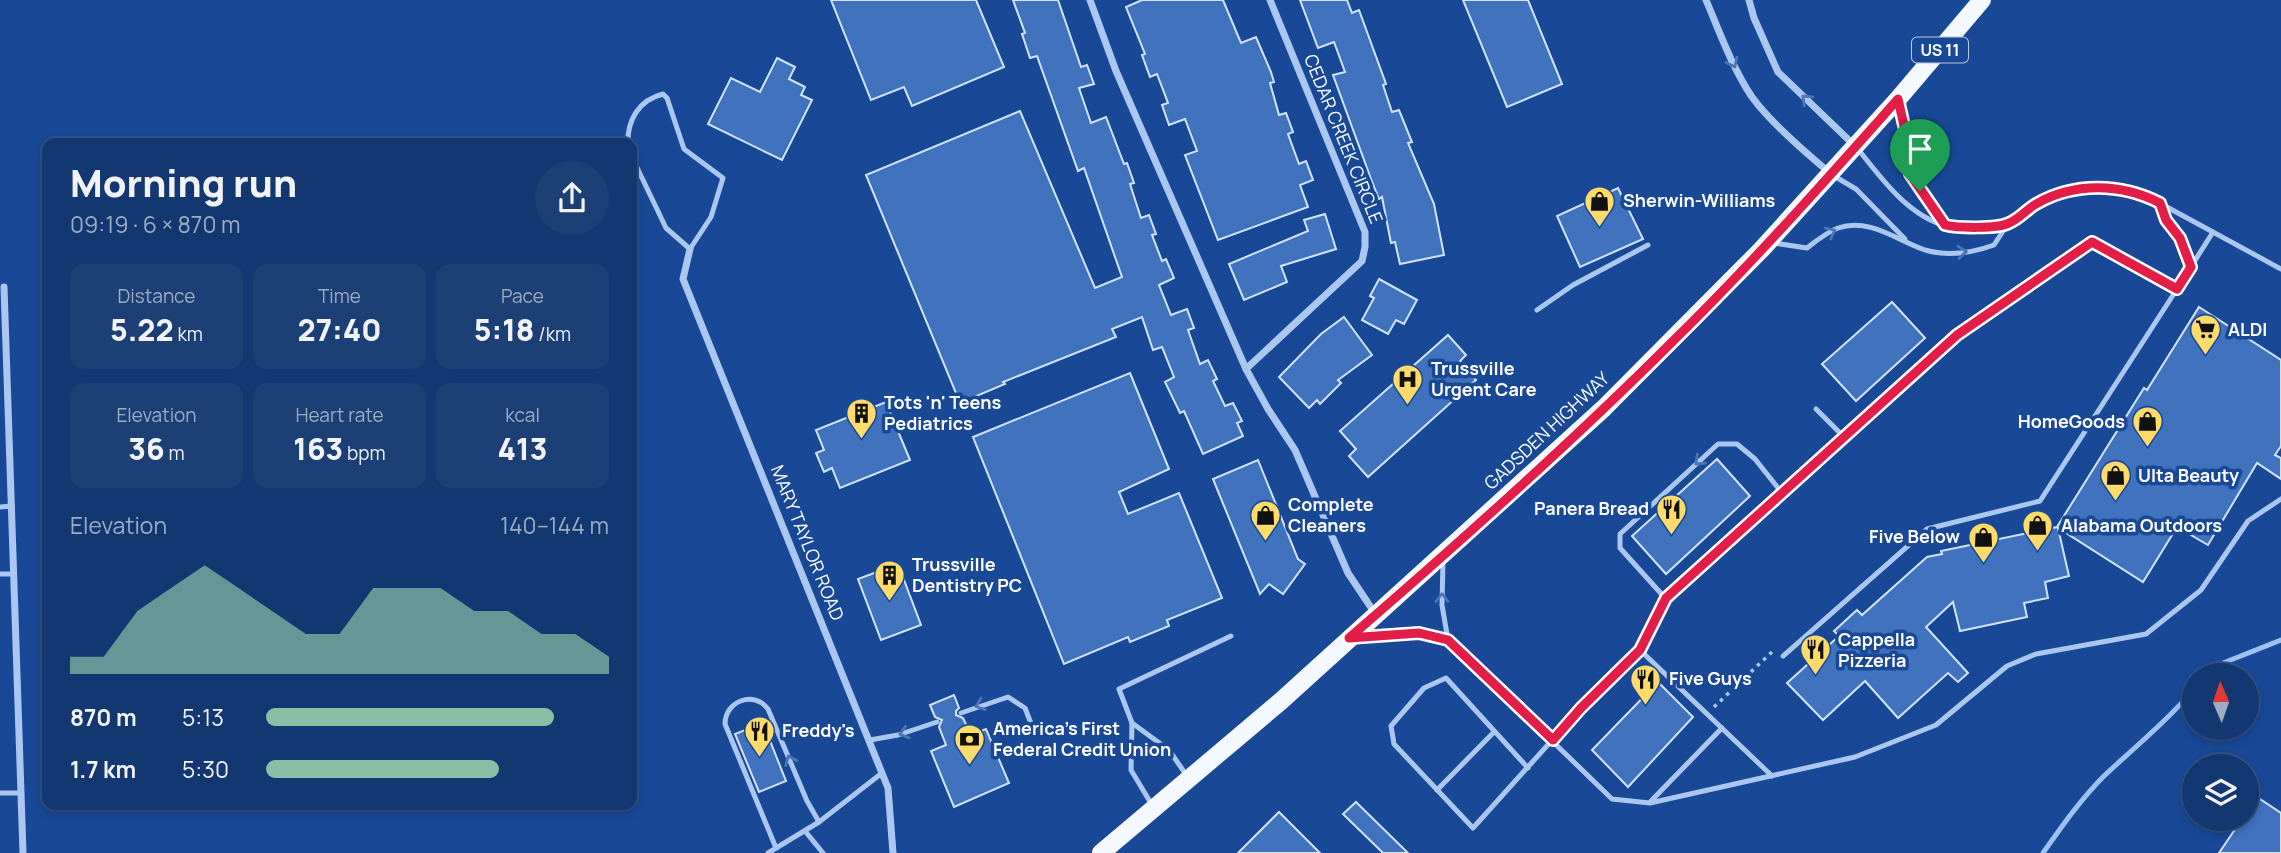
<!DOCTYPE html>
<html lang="en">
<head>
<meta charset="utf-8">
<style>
  :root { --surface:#133770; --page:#1c3f75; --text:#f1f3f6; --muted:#9dacc3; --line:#325183; --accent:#8abfa5 }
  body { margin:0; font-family:Manrope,sans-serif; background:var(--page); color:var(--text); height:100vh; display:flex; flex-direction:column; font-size:26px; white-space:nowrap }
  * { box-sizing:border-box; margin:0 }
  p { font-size:23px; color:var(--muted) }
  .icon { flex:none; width:38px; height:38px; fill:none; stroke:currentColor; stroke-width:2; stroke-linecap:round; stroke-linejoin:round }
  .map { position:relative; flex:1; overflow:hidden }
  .side { position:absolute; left:42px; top:138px; width:595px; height:672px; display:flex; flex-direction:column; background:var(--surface); border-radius:14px; box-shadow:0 4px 10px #0003,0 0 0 2px var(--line) }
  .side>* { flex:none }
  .needle { width:46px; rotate:358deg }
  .controls { position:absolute; left:2182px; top:663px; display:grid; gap:14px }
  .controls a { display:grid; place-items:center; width:77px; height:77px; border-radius:50%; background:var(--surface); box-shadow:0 4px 10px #0003,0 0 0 2px var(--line); font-size:35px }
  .pin { position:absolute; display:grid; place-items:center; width:60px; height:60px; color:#fff; margin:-72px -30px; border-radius:50% 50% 50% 0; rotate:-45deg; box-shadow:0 0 7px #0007 }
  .pin .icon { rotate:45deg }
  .round { display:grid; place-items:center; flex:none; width:74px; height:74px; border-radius:37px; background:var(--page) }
  .head { display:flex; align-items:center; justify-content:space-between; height:119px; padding:0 28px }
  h1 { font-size:38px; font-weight:800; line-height:52px }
  .figures { display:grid; grid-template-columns:repeat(3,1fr); gap:10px; height:119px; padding:7px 28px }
  .figures div { display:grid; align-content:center; border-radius:14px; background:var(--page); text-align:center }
  .figures b { font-size:30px; font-weight:800 }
  .figures small { font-size:19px; font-weight:400 }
  .figures p { font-size:19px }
  .chart { height:196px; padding:14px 28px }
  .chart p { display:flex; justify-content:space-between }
  .chart svg { width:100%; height:126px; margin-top:7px; fill:var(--accent); opacity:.7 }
  ul { padding:0 28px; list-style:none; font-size:23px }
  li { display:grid; grid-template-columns:112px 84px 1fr; align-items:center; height:52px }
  li i { height:18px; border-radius:9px; background:var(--accent) }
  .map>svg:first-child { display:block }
</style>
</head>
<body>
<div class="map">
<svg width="2281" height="853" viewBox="0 0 2281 853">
  <rect width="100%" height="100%" fill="#194996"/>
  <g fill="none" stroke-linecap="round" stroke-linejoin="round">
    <g stroke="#9dc1f3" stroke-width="5">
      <polyline points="2206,676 2213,667 2281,640"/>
      <path d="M 2043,853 C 2062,826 2081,799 2104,776 C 2135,747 2167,721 2194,689"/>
    </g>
  </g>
  <g fill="#4172bd" stroke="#d2e3fb" stroke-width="2">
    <polygon points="831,0 976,0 1004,67 912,106 904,87 871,100"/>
    <polygon points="1013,0 1058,0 1081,67 1087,65 1094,84 1079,88 1091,123 1106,117 1124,164 1127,163 1134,183 1130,184 1141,218 1149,215 1156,234 1152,235 1162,261 1166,259 1174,278 1159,285 1171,315 1187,309 1194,328 1188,330 1200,364 1208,360 1217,379 1213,381 1225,406 1233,403 1242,421 1237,423 1243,436 1203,454 1184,411 1180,413 1165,382 1174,377 1162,347 1153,350 1142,317 1112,329 1116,337 1003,382 1005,384 960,403 866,175 1020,111 1095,288 1122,277 1084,168 1078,171 1037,56 1030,58 1022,34 1025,33"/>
    <polygon points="1142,0 1223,0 1241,43 1256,37 1271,72 1274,82 1270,83 1279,115 1286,113 1293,132 1288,134 1299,164 1306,161 1313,180 1300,185 1308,207 1218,240 1185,155 1197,151 1185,119 1169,125 1162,105 1168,103 1157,74 1150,77 1142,55 1145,54 1126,7"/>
    <polygon points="1300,0 1347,0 1352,13 1359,10 1386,84 1383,85 1392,112 1399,110 1412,142 1408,143 1434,204 1444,255 1400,264 1395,242 1391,243 1382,197 1379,199 1371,179 1333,75 1345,72 1334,42 1318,48"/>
    <polygon points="1463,0 1528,0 1562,84 1507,107"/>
    <polygon points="777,58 795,67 789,79 805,87 801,95 812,100 782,160 708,124 731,78 760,92"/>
    <polygon points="1618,188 1643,239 1580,267 1557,216"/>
    <polygon points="1325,214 1336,249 1281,266 1287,282 1244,300 1229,264 1308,231 1304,220"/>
    <polygon points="1379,279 1417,300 1404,324 1396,320 1388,334 1362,320 1374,298 1370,296"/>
    <polygon points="1892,302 1925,338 1856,401 1822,364"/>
    <polygon points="2199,307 2281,360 2281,446 2275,455 2281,458 2281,479 2257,463 2208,545 2177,527 2143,582 2058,528 2069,576 2045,582 2048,598 2024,603 2027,617 1960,631 1953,602 1926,627 1968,673 1958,682 1948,673 1898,718 1865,681 1823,720 1787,683 1839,636 1834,631 1857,610 1862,615 1927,557 1942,554 1941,551 2057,527 2144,388 2147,390"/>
    <polygon points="1344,317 1372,355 1338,380 1341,383 1320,404 1317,400 1309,408 1279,377 1321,334"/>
    <polygon points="1448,335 1466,355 1460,361 1476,380 1368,477 1349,456 1356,449 1340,431"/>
    <polygon points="1130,373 1169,469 1119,492 1128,514 1179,493 1222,598 1167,620 1169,626 1130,642 1128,637 1064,664 973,437"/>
    <polygon points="886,402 910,460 840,488 832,468 824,472 816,453 824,450 816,430"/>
    <polygon points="1717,459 1750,496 1666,574 1632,536"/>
    <polygon points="1258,460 1298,559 1305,564 1283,594 1269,584 1260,594 1213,479"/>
    <polygon points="898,564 921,625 881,640 858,579"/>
    <polygon points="1658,682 1693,717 1628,787 1592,750"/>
    <polygon points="954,695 959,708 956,711 956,715 963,718 971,735 986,729 1009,783 954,807 931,751 946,745 939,727 942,720 935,717 930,705"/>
    <polygon points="763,723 786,781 759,792 735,734"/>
    <polygon points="2254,795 2281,813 2281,853 2219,853 2242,819 2247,819 2247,806"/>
    <polygon points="1356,802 1408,853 1383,853 1343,814"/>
    <polygon points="1279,812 1320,853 1238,853"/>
  </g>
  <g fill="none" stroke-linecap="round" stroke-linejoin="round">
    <polyline stroke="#abc7f0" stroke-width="3.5" stroke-dasharray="3.5 5" stroke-linecap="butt" points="1714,707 1774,650"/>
    <g stroke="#abc7f0" stroke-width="5">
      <polyline points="1899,103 1905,129 1904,144 1910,174 1945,225"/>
      <path d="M 628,144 C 627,120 639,100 663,94 L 667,98 L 684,149 L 723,178 L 711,217 L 690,249 L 666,228 L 632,157"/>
      <path d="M 1858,149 C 1881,178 1909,217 1947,226 C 1966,230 1988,226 2007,225"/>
      <polyline points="1834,176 1856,189 1905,239"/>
      <polyline points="2160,203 2166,220 2180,238 2191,267"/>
      <path d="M 1774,243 L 1807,248 C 1816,241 1827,232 1838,228 C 1869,217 1898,241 1925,250 C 1949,257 1972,253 1994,245 L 2007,225 L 2036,204 L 2075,189 L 2115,188 L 2154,200 L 2281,269"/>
      <polyline points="1537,310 1573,285 1648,245"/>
      <polyline points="1816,409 1844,437"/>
      <polyline points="0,507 12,506"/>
      <polyline points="1443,560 1442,605 1448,640"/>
      <polyline points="0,574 14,574"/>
      <polyline points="1666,599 1620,548 1620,534 1718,444 1737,444 1755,459 1782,493"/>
      <polyline points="1360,638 1420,633 1448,640 1612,799 1650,803 1855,757 1936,725 2007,666 2036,654 2146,634 2201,590 2248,521 2281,499"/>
      <polyline points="1640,650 1772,776"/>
      <polyline points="1783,656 1927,529 2040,501 2177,289"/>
      <polyline points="961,713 1008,697 1025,708 1032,726"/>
      <polyline points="1132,723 1169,750 1187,776"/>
      <polyline points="870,740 898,735 937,722"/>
      <polyline points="1528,768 1446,678 1424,688 1391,726 1394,744 1473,828 1581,708 1640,650 1666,599 1957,335 2092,242 2177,289 2213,232"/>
      <polyline points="1437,790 1494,732"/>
      <polyline points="0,793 21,793"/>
      <polyline points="1651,801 1722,728"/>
      <polyline points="1152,805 1131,770 1132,723 1119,689 1231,636"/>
      <polyline points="805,831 823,853"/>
      <path d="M 776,848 L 725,724 C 725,701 754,690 768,709 L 807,801 L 819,822"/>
      <polyline points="768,853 819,822 882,773"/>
    </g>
    <g stroke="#abc7f0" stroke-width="7">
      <polyline points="1090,0 1116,71 1246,369 1362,261 1365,247 1365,232 1270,0"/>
      <path d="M 1706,0 C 1720,33 1732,67 1752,97 C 1770,122 1806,153 1830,173"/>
      <polyline points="1749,0 1754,18 1778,72 1855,146"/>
      <polyline points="690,249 683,279 888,788 893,853"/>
      <polyline points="4,287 23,853"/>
      <polyline points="1246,369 1268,409 1295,450 1348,573 1376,615"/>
    </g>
    <polyline stroke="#f4f8ff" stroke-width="18" points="1101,853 1281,701 1604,408 1761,250 1898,99 1982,0"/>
  </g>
  <defs><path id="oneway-chevron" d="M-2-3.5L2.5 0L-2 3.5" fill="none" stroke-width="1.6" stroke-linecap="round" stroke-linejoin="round" transform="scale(1.75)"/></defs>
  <g stroke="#4c75b6">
    <use href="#oneway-chevron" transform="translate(1733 63) rotate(64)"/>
    <use href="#oneway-chevron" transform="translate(1806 99) rotate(-137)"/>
    <use href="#oneway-chevron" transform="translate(1831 232) rotate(-27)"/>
    <use href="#oneway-chevron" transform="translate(1962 252) rotate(-5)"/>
    <use href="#oneway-chevron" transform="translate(1699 461) rotate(137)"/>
    <use href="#oneway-chevron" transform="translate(1442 598) rotate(-90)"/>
    <use href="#oneway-chevron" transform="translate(980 705) rotate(160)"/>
    <use href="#oneway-chevron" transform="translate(904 733) rotate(163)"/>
    <use href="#oneway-chevron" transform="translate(790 760) rotate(-113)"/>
  </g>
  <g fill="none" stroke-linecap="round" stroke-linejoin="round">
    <defs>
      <path id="route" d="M 1898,99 L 1905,130 L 1905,144 L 1910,174 L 1945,225 C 1957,228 1998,229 2009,223 C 2019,219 2026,210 2036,204 C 2074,182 2121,183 2160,203 L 2166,220 L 2180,238 L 2191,267 L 2177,289 L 2092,242 L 1957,335 L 1666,598 L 1640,650 L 1581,708 L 1553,740 L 1448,640 L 1419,633 L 1349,638 C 1459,543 1568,446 1670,344 C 1750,266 1824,182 1898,99 Z"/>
    </defs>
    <use href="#route" stroke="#fff" stroke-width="14"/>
    <use href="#route" stroke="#e11d48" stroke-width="9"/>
  </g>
  <defs>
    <symbol id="shop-pin" viewBox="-11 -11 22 30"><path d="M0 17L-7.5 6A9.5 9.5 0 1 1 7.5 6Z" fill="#ffdb6a" stroke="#194996"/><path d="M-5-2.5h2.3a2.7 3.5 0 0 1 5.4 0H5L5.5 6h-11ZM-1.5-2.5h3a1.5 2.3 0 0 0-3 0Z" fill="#111"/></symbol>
    <symbol id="supermarket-pin" viewBox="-11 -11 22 30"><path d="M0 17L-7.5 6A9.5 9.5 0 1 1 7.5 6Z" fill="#ffdb6a" stroke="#194996"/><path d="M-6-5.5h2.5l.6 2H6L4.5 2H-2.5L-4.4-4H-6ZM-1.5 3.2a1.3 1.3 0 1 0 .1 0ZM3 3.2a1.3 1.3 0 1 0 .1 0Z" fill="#111"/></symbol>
    <symbol id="hospital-pin" viewBox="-11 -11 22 30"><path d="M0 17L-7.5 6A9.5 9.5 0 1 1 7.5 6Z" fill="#ffdb6a" stroke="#194996"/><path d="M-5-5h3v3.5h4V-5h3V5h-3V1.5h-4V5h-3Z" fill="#111"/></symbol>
    <symbol id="building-pin" viewBox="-11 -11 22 30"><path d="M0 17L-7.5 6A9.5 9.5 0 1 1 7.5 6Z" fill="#ffdb6a" stroke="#194996"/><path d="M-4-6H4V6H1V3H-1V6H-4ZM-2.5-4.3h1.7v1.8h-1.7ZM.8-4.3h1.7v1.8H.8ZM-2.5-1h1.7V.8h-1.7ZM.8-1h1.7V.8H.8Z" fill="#111"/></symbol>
    <symbol id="restaurant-pin" viewBox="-11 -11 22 30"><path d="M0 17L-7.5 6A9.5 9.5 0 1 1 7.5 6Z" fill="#ffdb6a" stroke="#194996"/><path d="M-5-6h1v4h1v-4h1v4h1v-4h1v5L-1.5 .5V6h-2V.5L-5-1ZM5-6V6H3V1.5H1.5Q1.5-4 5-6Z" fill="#111"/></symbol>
    <symbol id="bank-pin" viewBox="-11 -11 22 30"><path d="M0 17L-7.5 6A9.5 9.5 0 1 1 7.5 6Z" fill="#ffdb6a" stroke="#194996"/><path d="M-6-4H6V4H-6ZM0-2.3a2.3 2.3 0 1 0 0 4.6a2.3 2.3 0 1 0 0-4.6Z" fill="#111"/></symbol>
  </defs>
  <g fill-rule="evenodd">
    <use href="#shop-pin" x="1582" y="184" width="35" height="47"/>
    <use href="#supermarket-pin" x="2188" y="312" width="35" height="47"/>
    <use href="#hospital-pin" x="1390" y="362" width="35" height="47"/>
    <use href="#building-pin" x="844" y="396" width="35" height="47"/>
    <use href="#shop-pin" x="2130" y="404" width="35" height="47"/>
    <use href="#shop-pin" x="2098" y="458" width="35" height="47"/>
    <use href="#restaurant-pin" x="1654" y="492" width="35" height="47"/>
    <use href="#shop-pin" x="1248" y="498" width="35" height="47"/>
    <use href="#shop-pin" x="2020" y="508" width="35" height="47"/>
    <use href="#shop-pin" x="1966" y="520" width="35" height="47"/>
    <use href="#building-pin" x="872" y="558" width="35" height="47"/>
    <use href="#restaurant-pin" x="1798" y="632" width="35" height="47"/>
    <use href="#restaurant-pin" x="1628" y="662" width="35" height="47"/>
    <use href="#restaurant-pin" x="742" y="714" width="35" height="47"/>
    <use href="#bank-pin" x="952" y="722" width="35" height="47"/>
  </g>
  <g text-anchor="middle" stroke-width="7" stroke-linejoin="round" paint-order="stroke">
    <rect fill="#194996" stroke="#bac8e0" stroke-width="2" x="1912" y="37.5" width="56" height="25" rx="5"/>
    <g font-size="16" font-weight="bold" fill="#fff">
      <text x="1940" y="56">US 11</text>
    </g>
    <g font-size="18" fill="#fff" stroke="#194996">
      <text transform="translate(1343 139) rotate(68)" y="6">CEDAR CREEK CIRCLE</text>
      <text transform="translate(1547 431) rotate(-43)" y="6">GADSDEN HIGHWAY</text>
      <text transform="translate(807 543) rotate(68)" y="6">MARY TAYLOR ROAD</text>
    </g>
    <g font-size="18" font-weight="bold" fill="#fff" stroke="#194996" text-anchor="start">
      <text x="1623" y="207">Sherwin-Williams</text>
      <text x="2228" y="336">ALDI</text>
      <text x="1431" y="375">Trussville<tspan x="1431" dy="21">Urgent Care</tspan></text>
      <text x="884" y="409">Tots 'n' Teens<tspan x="884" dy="21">Pediatrics</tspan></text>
      <text x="2125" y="428" text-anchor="end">HomeGoods</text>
      <text x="2138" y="482">Ulta Beauty</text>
      <text x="1288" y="511">Complete<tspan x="1288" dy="21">Cleaners</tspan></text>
      <text x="1649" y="515" text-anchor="end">Panera Bread</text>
      <text x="2061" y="532">Alabama Outdoors</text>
      <text x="1960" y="543" text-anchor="end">Five Below</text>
      <text x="912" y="571">Trussville<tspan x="912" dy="21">Dentistry PC</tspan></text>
      <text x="1838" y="646">Cappella<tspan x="1838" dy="21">Pizzeria</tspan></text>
      <text x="1669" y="685">Five Guys</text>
      <text x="993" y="735">America's First<tspan x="993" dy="21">Federal Credit Union</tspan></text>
      <text x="782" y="737">Freddy's</text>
    </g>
  </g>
</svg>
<div class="controls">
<a><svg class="needle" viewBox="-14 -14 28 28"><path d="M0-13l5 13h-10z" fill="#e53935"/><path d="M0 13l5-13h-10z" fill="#9dacc3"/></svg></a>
<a><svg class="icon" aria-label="layers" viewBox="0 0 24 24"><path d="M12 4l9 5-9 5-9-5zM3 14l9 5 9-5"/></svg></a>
</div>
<div class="pin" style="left:1920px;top:191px;background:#1e9e55"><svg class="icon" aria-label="arrive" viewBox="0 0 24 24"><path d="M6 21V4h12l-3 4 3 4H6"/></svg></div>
<section class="side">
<div class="head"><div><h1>Morning run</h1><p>09:19 · 6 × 870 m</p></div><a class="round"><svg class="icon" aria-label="share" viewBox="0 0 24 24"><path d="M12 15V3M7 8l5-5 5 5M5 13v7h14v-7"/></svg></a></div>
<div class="figures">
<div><p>Distance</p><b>5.22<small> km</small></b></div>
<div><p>Time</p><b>27:40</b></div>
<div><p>Pace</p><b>5:18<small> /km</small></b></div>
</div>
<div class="figures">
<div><p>Elevation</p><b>36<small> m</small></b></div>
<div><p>Heart rate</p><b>163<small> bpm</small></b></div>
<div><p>kcal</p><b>413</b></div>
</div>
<div class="chart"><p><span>Elevation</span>140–144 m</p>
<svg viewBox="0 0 160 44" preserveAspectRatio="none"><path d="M0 44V38L10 38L20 22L30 14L40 6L50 14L60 22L70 30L80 30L90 14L100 14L110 14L120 22L130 22L140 30L150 30L160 38V44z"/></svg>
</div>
<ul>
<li><b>870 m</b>5:13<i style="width:84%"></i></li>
<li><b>1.7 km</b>5:30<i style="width:68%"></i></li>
</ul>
</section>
</div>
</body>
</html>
